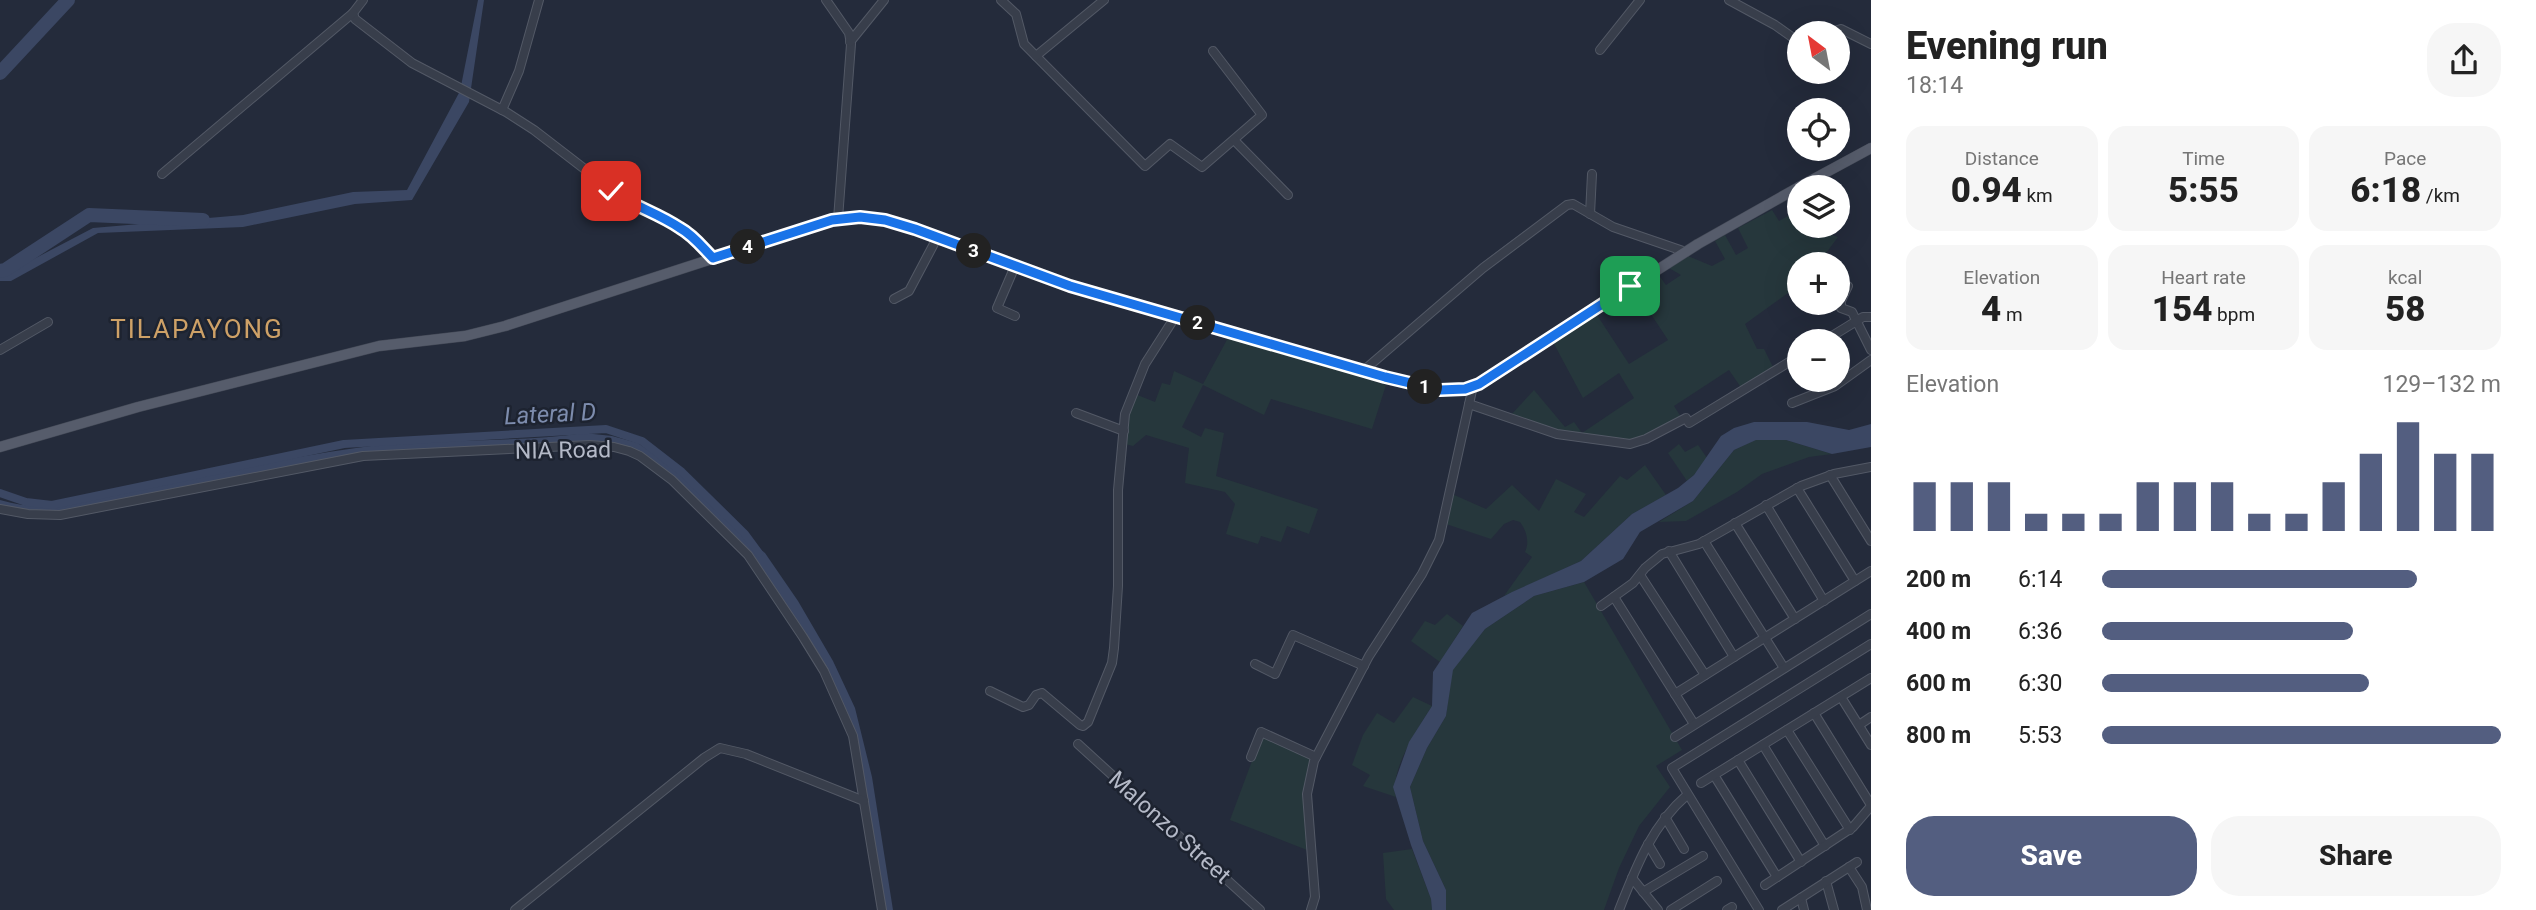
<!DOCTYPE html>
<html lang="en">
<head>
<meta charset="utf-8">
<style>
  :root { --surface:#fff; --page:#f6f6f6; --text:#222; --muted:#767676; --accent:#535e80 }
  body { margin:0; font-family:Roboto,sans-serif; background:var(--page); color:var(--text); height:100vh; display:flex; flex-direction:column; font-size:26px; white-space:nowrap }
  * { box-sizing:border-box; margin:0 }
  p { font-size:23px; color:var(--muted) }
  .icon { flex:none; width:38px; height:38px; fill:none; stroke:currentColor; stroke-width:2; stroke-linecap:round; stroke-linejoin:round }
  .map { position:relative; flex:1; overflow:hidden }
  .details { display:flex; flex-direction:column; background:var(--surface); width:665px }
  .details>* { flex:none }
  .needle { width:46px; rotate:328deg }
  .buttons { position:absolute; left:1787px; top:21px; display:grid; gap:14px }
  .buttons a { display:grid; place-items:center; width:63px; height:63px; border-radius:50%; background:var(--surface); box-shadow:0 7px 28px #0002; font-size:35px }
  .pin { position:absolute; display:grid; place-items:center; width:60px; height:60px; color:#fff; margin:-30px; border-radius:14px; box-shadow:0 4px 10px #0006 }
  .km { position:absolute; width:35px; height:35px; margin:-18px; border-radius:50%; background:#222; color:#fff; font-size:19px; line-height:35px; text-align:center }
  .round { display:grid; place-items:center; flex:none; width:74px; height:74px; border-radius:28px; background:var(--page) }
  .summary { display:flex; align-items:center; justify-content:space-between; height:119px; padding:0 35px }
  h1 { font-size:38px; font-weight:800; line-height:52px }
  .metrics { display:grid; grid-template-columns:repeat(3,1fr); gap:10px; height:119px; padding:7px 35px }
  .metrics div { display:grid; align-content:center; border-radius:18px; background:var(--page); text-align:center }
  .metrics b { font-size:35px; font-weight:800 }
  .metrics small { font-size:19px; font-weight:400 }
  .metrics p { font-size:19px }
  .chart { height:196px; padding:14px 35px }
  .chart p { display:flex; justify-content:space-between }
  .chart svg { width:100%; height:126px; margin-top:7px; stroke:var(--accent); stroke-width:6 }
  .primary-button { display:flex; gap:14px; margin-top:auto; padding:14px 35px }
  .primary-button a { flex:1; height:80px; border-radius:28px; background:var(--accent); color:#fff; font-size:28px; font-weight:800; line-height:80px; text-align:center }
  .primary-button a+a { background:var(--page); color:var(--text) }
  ul { padding:0 35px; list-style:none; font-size:23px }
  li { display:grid; grid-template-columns:112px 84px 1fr; align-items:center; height:52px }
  li i { height:18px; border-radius:9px; background:var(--accent) }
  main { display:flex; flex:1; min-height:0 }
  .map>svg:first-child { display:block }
</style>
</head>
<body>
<main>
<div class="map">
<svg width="1871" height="910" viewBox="0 0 1871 910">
  <rect width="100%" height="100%" fill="#242b3b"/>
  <g fill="#26373c">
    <polygon points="1772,210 1779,221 1788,216 1813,239 1822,232 1838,237 1818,264 1799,264 1799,285 1745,324 1757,349 1764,349 1774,369 1742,389 1729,370 1674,406 1681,417 1644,437 1630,441 1572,435 1510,416 1534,390 1565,427 1574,422 1582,433 1634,398 1619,373 1583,398 1553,342 1597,315 1629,364 1668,340 1635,290 1658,274 1666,285 1681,275 1669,268 1688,256 1712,266 1725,259 1715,241 1725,235 1736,255 1748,248 1738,228"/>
    <polygon points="1229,336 1386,385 1372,429 1271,399 1264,415 1203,385 1182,427 1201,437 1205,428 1224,433 1216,476 1318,509 1309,534 1287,526 1281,542 1261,536 1258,544 1226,534 1235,504 1225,492 1185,483 1189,448 1146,435 1133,446 1125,444 1128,414 1135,394 1155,402 1162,383 1170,385 1174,371 1203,384"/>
    <polygon points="1755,440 1786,440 1832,454 1809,457 1762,474 1737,492 1686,521 1659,522 1693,501 1734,450"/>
    <polygon points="1679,444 1685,452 1698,445 1707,458 1694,475 1687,481 1668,453"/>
    <path d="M 1645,465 L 1666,495 L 1632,514 L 1581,561 L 1504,596 L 1532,557 L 1525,552 C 1530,542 1526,530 1520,522 L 1513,520 L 1504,524 L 1491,539 L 1446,524 L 1452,494 L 1486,509 L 1512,485 L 1539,511 L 1556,479 L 1586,494 L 1574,512 L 1584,517 L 1620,476 L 1627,480 Z"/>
    <polygon points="1584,582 1682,750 1656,766 1670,787 1639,826 1619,868 1604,910 1446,910 1446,890 1423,841 1410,787 1427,748 1446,716 1452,670 1485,629 1534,596"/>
    <polygon points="1447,614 1463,626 1440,662 1411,641 1425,621 1435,625"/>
    <path d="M 1413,697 L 1432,706 C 1418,728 1389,770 1396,797 L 1363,786 L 1370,775 L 1352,765 L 1363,735 L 1377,713 L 1394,723 Z"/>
    <polygon points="1262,734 1311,760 1304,792 1307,850 1230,820"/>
    <polygon points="1412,849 1431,899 1432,910 1394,910 1386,899 1383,853"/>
  </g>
  <g fill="#3b4763">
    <polygon points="478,0 484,0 469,102 412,200 355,204 243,227 98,233 11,281 0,281 0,274 7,273 93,228 243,215 353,192 407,190 460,91"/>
    <polygon points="1754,422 1807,422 1849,430 1871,424 1871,447 1832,454 1786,440 1756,440 1734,450 1693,501 1640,532 1623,559 1584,582 1534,596 1485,629 1453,670 1446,716 1427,748 1410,787 1423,841 1446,890 1446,910 1432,910 1431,899 1411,845 1393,787 1409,742 1432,706 1433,672 1472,613 1512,592 1581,561 1632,514 1678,488 1694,475 1721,436 1734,428"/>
    <path d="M 584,433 L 612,436 L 638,443 L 679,472 L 748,539 L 765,553 L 798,601 L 833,661 L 855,708 L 872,777 L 893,910 L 885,910 L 849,719 L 758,565 L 674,479 L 615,444 L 352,454 L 63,511 L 40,512 L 0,506 L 0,500 C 56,517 107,494 162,484 C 227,471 291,457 356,448 C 431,437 509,444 584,433 Z"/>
  </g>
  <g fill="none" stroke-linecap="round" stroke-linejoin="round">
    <polyline stroke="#3b4763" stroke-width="8" points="0,493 26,502 52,505 344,444 606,429 642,441 682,472 745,534 759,553"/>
    <g stroke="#3b4763" stroke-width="14">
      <polyline points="0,73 68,0"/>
      <polyline points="0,271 5,270 89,215 203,220"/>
    </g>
    <defs>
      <g id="minor">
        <polyline points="363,0 353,13 355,19 412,63 506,112 534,130 630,204 661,216 684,229 714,258"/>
        <polyline points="826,0 849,33 851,44 838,219"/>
        <polyline points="1001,0 1016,14 1024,44 1145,166 1170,144 1202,167 1262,115 1213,51"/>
        <polyline points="1729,0 1775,25 1799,42"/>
        <polyline points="1829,33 1841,29 1871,44"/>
        <polyline points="850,42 884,0"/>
        <polyline points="1600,50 1640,0"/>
        <polyline points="1036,56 1104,0"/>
        <polyline points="502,110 519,71 539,0"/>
        <polyline points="1234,140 1288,195"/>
        <polyline points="162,174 353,13"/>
        <polyline points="1590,214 1592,174"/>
        <polyline points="1015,266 997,308 1015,316"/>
        <polyline points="1848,286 1841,301 1841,308 1852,312 1871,350"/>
        <polyline points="894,299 909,291 937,238"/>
        <polyline points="1824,341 1863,317 1871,317"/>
        <polyline points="0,350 48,322"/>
        <polyline points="1363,371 1483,268 1567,205 1573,204 1613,227 1686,252"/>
        <polyline points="1792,403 1835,386 1871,360"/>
        <polyline points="1469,404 1557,434 1630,444 1646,439 1686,418 1689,423 1799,356"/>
        <polyline points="1076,413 1124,431"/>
        <polyline points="1830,475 1871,541"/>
        <polyline points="1797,488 1855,581"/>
        <polyline points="1766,505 1824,601"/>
        <polyline points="0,509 28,514 60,515 363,456 590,445 614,447 629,451 640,456 672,480 748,555 803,637 824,671 853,736 882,910"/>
        <polyline points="1735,523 1795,619"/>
        <polyline points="1704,541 1784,668"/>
        <polyline points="1669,551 1734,657"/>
        <polyline points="1640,575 1705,675"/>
        <polyline points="1614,597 1694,724"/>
        <polyline points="1601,606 1633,583 1645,568 1662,554 1699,544 1801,486 1834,474 1871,467"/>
        <polyline points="1255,664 1275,674 1293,635 1364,666"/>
        <polyline points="990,691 1023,707 1029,705 1036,695 1042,693 1080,725 1083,726 1088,722 1112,663 1114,648 1118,586 1118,490 1125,414 1145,364 1175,317"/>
        <polyline points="1675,694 1871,571"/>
        <polyline points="1841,697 1871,745"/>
        <polyline points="1814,713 1871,805"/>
        <polyline points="1859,725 1871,717"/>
        <polyline points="1787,730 1850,830"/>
        <polyline points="1675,737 1871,614"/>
        <polyline points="1078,744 1260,910"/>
        <polyline points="1763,745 1825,846"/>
        <polyline points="1251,757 1261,732 1316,757"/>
        <polyline points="1738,760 1801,862"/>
        <polyline points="1714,775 1777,877"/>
        <polyline points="1701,783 1871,678"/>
        <polyline points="1665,817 1684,849"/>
        <polyline points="1648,844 1660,864"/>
        <polyline points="1849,867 1862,887 1867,910"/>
        <polyline points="1632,878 1658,910"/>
        <polyline points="1826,881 1834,910"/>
        <polyline points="1765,885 1853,827 1871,806"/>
        <polyline points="1643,892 1703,856"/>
        <polyline points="1801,898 1804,910"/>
        <polyline points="515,910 704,758 720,748 746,754 864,801"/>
        <polyline points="1311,910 1315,897 1307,794 1314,761 1369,656 1422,574 1439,540 1473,386"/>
        <path d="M 1619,910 C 1636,867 1652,825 1687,795"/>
        <polyline points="1671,910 1717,881"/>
        <polyline points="1727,910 1732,907"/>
        <polyline points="1759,910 1672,768 1871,644"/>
        <polyline points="1782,910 1857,862"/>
      </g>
      <g id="major">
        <polyline points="1799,187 1871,148"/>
        <polyline points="0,447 138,407 379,346 465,336 505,326 832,220 860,217 885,221 915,229 1070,286 1385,377 1440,390 1465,389 1479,384 1698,244 1799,187"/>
      </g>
    </defs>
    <use href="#minor" stroke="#535966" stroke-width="10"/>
    <use href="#major" stroke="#414754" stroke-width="11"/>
    <use href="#minor" stroke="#383e4b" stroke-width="8"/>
    <use href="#major" stroke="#565c6b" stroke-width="10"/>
  </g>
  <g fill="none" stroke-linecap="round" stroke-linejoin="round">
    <defs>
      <path id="route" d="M 611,191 C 633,206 658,213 680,228 C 693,235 703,248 713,258 L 832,220 L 860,217 L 885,220 L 915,229 L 1070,286 L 1385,377 L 1440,390 L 1465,389 L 1479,384 L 1630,286"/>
    </defs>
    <use href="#route" stroke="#fff" stroke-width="14"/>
    <use href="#route" stroke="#1a73e8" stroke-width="9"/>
  </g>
  <g text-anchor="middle" stroke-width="5" stroke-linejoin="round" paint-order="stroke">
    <g font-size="23" fill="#b4b9c7" stroke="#1d2330">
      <text transform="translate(563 450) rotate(-1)" y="8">NIA Road</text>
      <text transform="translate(1170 827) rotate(42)" y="8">Malonzo Street</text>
    </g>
    <g font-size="24" font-style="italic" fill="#7d8cad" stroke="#1d2330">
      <text transform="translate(550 414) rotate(-3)" y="8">Lateral D</text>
    </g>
    <g font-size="26" letter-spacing="2" fill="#cea167" stroke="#1d2330">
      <text x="197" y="338">TILAPAYONG</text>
    </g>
  </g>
</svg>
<div class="buttons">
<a><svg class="needle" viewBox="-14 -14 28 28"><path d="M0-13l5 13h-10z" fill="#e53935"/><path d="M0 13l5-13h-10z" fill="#767676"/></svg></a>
<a><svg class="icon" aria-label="locate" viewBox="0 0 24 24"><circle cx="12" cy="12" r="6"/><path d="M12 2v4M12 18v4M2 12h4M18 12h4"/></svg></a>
<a><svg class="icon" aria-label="layers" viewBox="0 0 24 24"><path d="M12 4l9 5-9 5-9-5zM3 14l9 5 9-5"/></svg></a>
<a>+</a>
<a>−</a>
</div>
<div class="pin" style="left:1630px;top:286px;background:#1e9e55"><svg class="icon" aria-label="arrive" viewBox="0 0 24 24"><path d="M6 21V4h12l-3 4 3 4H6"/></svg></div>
<div class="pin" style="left:611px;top:191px;background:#d93025"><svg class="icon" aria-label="check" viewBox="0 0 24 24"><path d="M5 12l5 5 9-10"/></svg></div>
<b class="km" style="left:1425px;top:387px">1</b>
<b class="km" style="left:1198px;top:323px">2</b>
<b class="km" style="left:974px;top:251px">3</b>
<b class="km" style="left:748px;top:247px">4</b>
</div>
<section class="details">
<div class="summary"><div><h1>Evening run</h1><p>18:14</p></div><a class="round"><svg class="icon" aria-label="share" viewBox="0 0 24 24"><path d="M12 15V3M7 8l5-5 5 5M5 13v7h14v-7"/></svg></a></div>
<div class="metrics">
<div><p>Distance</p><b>0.94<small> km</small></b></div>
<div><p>Time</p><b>5:55</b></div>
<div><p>Pace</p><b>6:18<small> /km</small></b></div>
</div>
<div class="metrics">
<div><p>Elevation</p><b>4<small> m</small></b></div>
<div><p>Heart rate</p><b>154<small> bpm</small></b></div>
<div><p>kcal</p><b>58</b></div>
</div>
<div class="chart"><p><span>Elevation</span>129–132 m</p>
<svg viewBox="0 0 160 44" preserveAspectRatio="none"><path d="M5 44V27M15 44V27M25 44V27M35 44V38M45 44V38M55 44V38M65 44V27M75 44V27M85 44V27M95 44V38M105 44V38M115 44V27M125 44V17M135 44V6M145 44V17M155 44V17"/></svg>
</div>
<ul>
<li><b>200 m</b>6:14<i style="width:79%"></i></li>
<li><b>400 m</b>6:36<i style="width:63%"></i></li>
<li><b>600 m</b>6:30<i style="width:67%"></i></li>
<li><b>800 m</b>5:53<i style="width:100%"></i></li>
</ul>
<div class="primary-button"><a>Save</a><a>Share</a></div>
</section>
</main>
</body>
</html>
